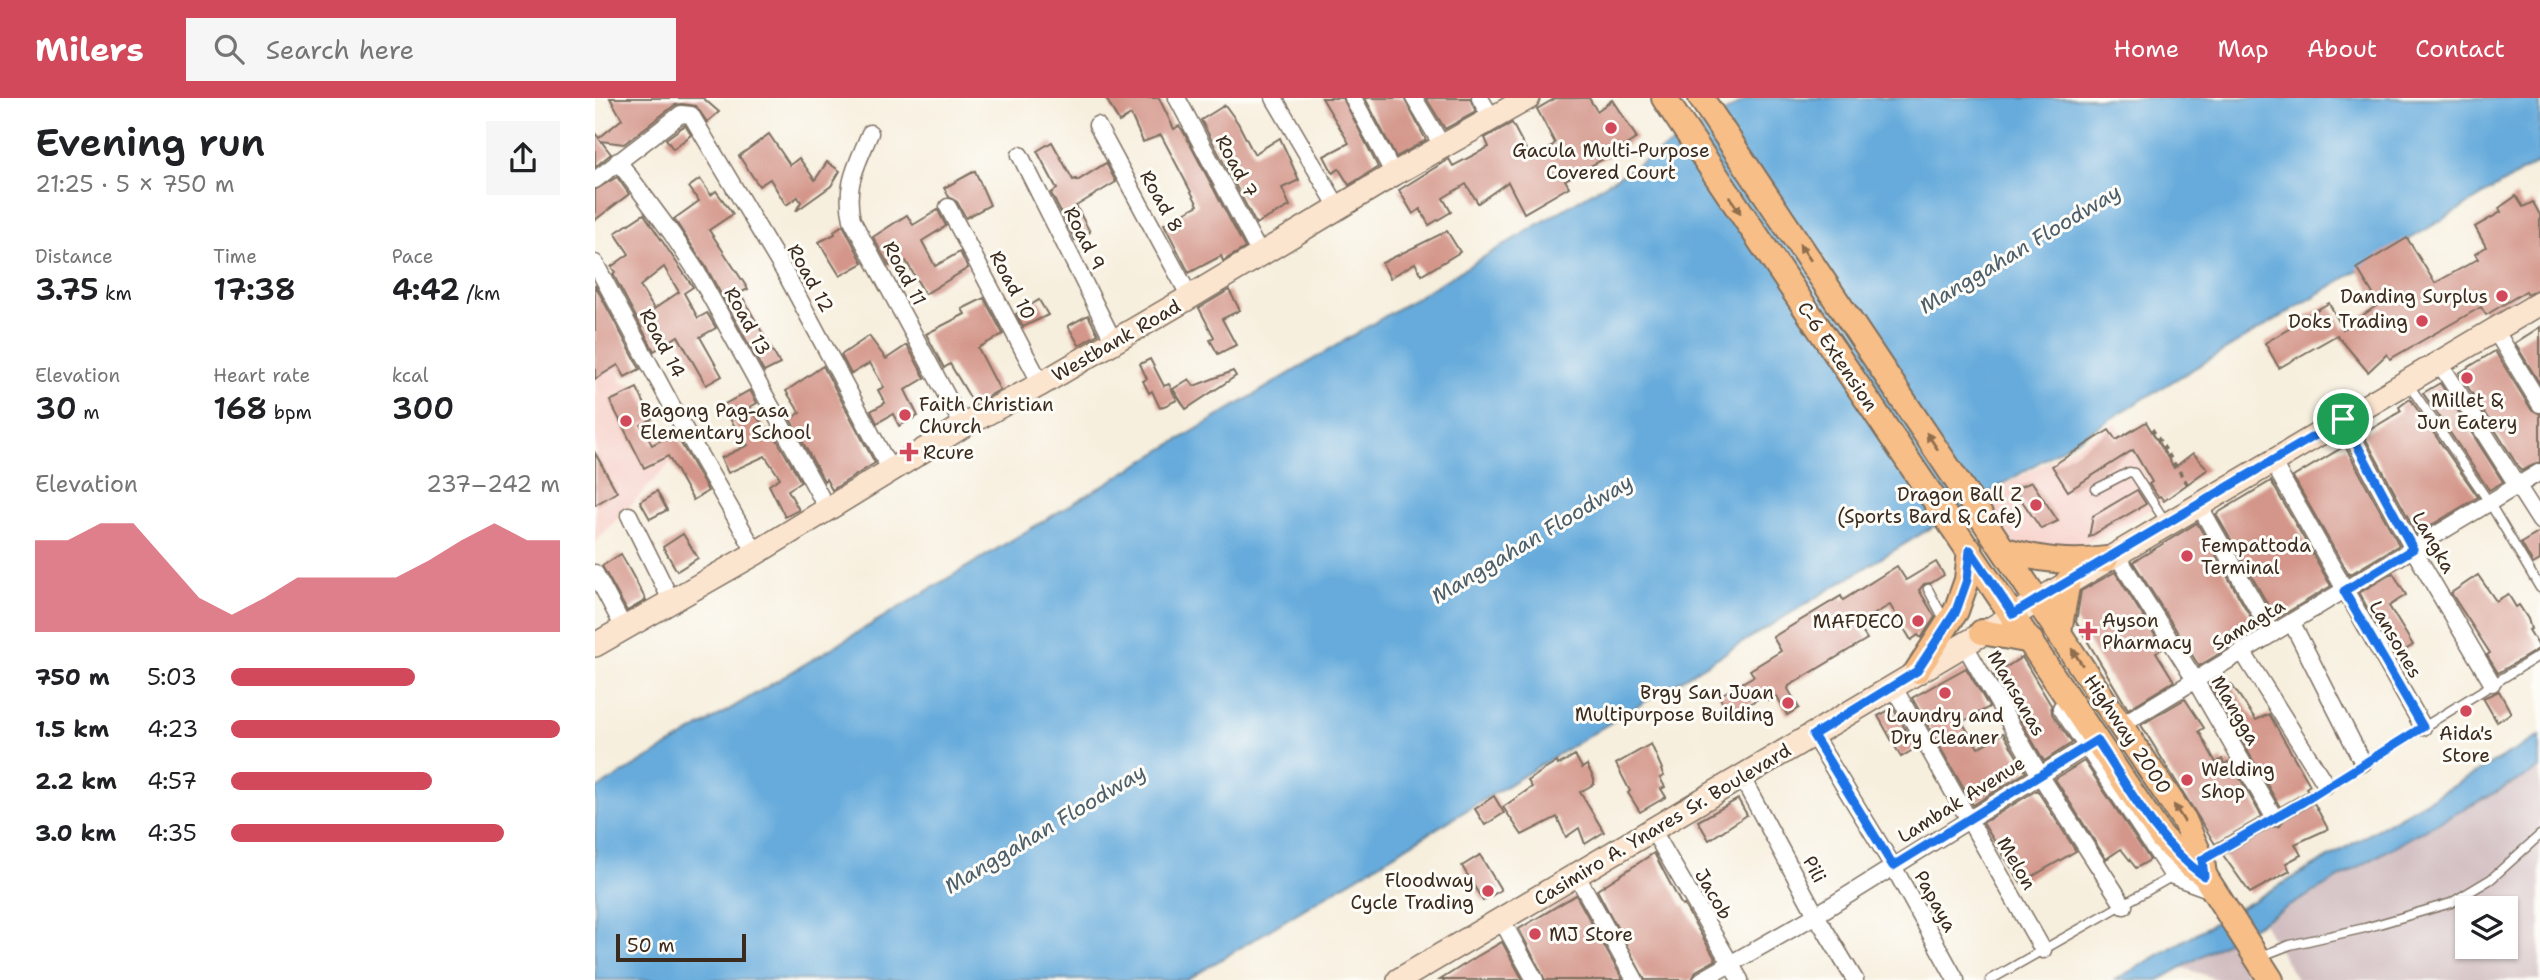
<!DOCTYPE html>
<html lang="en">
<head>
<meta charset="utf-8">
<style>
  :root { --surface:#fff; --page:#f6f6f6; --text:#202124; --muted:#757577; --accent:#d1495b }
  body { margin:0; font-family:"Shantell Sans",sans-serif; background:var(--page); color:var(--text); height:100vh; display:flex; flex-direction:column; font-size:26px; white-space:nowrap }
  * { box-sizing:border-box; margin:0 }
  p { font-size:23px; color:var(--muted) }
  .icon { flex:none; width:38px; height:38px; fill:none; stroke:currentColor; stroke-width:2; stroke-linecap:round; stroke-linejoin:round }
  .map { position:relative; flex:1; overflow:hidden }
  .sheet { display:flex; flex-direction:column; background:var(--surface); width:595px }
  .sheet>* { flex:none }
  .controls { position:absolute; left:1860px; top:798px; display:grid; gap:14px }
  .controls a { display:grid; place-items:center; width:63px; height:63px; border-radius:0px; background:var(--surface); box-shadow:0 2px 5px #0004; font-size:35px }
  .scale { position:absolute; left:21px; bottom:18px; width:130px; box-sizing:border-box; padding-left:7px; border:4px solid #3b2a1e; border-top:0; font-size:19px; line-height:24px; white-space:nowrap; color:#3b2a1e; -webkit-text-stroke:5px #fdfcf7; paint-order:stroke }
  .pin { position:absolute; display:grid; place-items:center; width:60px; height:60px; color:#fff; margin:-30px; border:4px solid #fff; border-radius:50%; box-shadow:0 2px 7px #0007 }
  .round { display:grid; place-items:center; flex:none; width:74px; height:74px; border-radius:0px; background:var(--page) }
  .headline { display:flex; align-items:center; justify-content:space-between; height:119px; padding:0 35px }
  h1 { font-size:38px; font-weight:600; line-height:52px }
  .stats { display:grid; grid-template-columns:repeat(3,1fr); gap:10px; height:119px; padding:7px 35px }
  .stats div { display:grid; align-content:center }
  .stats b { font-size:30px; font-weight:600 }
  .stats small { font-size:19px; font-weight:400 }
  .stats p { font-size:19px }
  .chart { height:196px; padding:14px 35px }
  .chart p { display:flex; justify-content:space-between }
  .chart svg { width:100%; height:126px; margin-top:7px; fill:var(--accent); opacity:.7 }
  ul { padding:0 35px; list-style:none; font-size:23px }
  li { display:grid; grid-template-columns:112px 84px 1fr; align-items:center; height:52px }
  li i { height:18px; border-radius:9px; background:var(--accent) }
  header { display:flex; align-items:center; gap:42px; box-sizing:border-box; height:98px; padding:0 35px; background:var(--accent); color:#fff }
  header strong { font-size:33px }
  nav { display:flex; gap:38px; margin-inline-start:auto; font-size:24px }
  .search { width:490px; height:63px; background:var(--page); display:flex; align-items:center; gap:18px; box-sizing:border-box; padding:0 24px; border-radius:0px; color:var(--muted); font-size:26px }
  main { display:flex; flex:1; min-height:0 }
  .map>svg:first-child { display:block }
</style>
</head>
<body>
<header>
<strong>Milers</strong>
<div class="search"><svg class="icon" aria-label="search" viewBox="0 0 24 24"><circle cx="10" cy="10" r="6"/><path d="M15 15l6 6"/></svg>Search here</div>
<nav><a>Home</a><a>Map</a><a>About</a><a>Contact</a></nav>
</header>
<main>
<section class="sheet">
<div class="headline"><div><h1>Evening run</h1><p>21:25 · 5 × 750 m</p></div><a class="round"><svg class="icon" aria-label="share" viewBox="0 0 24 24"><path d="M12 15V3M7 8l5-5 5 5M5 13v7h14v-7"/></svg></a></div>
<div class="stats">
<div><p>Distance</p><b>3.75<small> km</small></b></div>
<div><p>Time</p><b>17:38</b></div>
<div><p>Pace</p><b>4:42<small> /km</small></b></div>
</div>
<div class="stats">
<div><p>Elevation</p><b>30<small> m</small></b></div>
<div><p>Heart rate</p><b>168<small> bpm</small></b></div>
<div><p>kcal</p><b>300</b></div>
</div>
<div class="chart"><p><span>Elevation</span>237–242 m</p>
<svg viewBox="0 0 160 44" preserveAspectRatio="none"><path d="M0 44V12L10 12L20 6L30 6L40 19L50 32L60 38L70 32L80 25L90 25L100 25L110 25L120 19L130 12L140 6L150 12L160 12V44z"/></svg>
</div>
<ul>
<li><b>750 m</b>5:03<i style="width:56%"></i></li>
<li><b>1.5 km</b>4:23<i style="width:100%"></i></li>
<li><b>2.2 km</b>4:57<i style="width:61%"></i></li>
<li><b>3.0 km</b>4:35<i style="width:83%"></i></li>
</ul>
</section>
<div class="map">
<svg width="1945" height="882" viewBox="0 0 1945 882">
  <rect width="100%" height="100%" fill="#fdfcf7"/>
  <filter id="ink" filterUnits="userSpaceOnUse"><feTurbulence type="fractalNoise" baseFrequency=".0143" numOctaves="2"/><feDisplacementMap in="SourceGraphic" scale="14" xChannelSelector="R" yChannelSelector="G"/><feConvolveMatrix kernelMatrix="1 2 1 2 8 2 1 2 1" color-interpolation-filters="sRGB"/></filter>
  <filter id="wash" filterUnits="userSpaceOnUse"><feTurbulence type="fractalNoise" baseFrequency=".00686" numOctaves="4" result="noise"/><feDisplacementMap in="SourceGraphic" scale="28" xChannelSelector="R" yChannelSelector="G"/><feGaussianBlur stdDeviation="1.57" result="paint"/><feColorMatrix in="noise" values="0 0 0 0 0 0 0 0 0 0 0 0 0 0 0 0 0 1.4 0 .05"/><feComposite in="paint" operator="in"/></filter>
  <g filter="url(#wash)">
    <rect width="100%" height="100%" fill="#f7efde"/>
    <g fill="#f7d0c9">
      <polygon points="0,225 23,260 27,285 44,287 80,360 0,445"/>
      <polygon points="1521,325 1568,405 1457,464 1429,462 1390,399"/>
    </g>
    <g fill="#d2bec1" fill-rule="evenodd">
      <path d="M 1945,671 L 1945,882 L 1702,882 L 1668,825 L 1822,736 ZM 1872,810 L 1911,810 L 1911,849 L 1872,849 Z"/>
      <polygon points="1633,844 1656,882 1624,882 1586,869"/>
    </g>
    <g fill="#66abdc" stroke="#506a7d" stroke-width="2">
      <polygon points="1154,0 1945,0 1945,63 1535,309 592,882 0,882 0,692"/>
      <polygon points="1945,638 1945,671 1822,736 1564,882 1520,882"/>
    </g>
    <g id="blocks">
      <g fill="#d4968a" fill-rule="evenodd">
        <polygon points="15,0 108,0 124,14 112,24 101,8 87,6 80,7 29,46 6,43 16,56 0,69 0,35 4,40 27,21"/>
        <polygon points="511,0 564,0 579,31 584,28 588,33 650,150 628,163 626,158 594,175 569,126 603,107 566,37 548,44 536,17 524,24"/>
        <polygon points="727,0 748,0 783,69 754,87 744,71 738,75 729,58 754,45"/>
        <polygon points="770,0 809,0 831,42 801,59"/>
        <polygon points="831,0 875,0 881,14 850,31"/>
        <polygon points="961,0 994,0 1002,13 1017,2 1042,40 1014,58 970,82 974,89 929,115 913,84 883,105 871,86 848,100 856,114 834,127 825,111 818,116 804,92 854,61 858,68 894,49 890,40 917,25 936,61 955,50 960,45 942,11"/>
        <polygon points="630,7 643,25 659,56 685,40 704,82 687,90 695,108 661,126 606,22"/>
        <polygon points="90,27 96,37 78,51 71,41"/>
        <polygon points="174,36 195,67 204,60 220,82 232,64 245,73 236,88 201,113 206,104 203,99 191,107 175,81 164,88 144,58"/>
        <polygon points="457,44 478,82 481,81 482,83 511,65 521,84 481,108 495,134 480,142 456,95 462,91 442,53"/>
        <polygon points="380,73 395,107 371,120 362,104 354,99 349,90"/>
        <polygon points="22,79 34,96 0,122 0,92"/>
        <polygon points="105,81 116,97 121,93 138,116 114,132 153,191 145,195 185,266 169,274 111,169 79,121 104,103 94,89"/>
        <polygon points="1921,98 1928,109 1938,104 1945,117 1945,191 1932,196 1931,193 1891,217 1886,209 1795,261 1792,256 1773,274 1742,237 1684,270 1670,245 1712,220 1711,218 1734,205 1748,231 1784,206 1762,170 1812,140 1840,185 1883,161 1880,156 1891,149 1880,129 1906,114 1904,110"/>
        <polygon points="343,112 351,128 327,143 340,168 365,154 373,170 330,196 311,163 305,166 303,163 294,168 278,139 312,117 318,127"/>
        <path d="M 49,116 L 98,189 L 89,195 L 103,220 L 112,215 L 121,230 L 105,239 L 127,278 L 111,287 L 83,238 L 59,253 L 18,176 L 20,174 L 16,169 L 34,156 L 20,135 ZM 69,169 L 84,194 L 59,211 L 45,188 Z"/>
        <polygon points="248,127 268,165 245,178 224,144 240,136 239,133"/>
        <polygon points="852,133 865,154 827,177 820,165 795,180 787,165"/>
        <polygon points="0,187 45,271 30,279 23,267 0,281"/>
        <polygon points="634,192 645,212 627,221 641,247 623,256 615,242 619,239 604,210"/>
        <polygon points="389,200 408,236 383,250 405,292 379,306 355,266 349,270 331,236 370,216 367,211"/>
        <polygon points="444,202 453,217 428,229 421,216"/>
        <polygon points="493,217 503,236 484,247 473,228"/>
        <polygon points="1945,229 1945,286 1920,245"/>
        <polygon points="274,238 291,261 312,247 330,280 310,292 323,318 304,328 298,316 282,325 276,313 290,305 283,292 289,289 275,265 256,276 246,257"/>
        <polygon points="1900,253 1936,311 1945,316 1945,364 1926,373 1864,275"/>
        <polygon points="555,261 569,288 574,286 582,302 565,310 557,293 554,295 548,283 552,281 545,266"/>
        <polygon points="228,268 280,365 237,392 231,381 229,383 195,321 205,315 191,293"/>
        <polygon points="638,273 641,278 591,311 578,291 594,281 599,288"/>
        <polygon points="1845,285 1908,384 1894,392 1828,295"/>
        <polygon points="42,290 57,321 46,327 57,347 80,335 113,393 98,402 73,358 49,370 15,303"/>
        <polygon points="155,292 162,305 155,309 172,333 176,331 206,384 193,392 204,412 190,419 174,387 185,380 170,358 133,375 126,360 153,347 126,308"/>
        <polygon points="1815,301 1883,399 1822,436 1768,336 1806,313 1804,309"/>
        <polygon points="1551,324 1579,370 1598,355 1613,371 1569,403 1565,398 1563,399 1554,386 1557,384 1538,352 1473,393 1457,368 1514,332 1521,342"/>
        <polygon points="1750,348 1804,447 1754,477 1698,379"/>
        <polygon points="0,355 22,394 0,407"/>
        <polygon points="1676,383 1736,488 1681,521 1621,416"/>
        <polygon points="1437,384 1463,423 1446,431 1419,391"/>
        <polygon points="1542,392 1551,406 1494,439 1498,418"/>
        <polygon points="62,393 72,412 55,421 45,403"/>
        <polygon points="1602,425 1663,532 1604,568 1538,464"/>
        <polygon points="1945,434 1945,462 1938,466 1926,445"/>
        <polygon points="88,436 103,460 82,473 68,449"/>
        <polygon points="26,456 51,502 32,513 7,468"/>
        <polygon points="1341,464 1349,477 1336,485 1329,486 1324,492 1340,519 1326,540 1323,537 1316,542 1295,507 1262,526 1272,541 1194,588 1193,591 1204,610 1192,617 1182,598 1173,603 1170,597 1135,617 1124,598 1159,578 1155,572 1186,553 1178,539 1246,498 1248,502 1302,468 1311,482"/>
        <polygon points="1520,474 1568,550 1561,554 1579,583 1533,611 1481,524 1486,493"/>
        <polygon points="1798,475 1811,497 1794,508 1818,547 1800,559 1764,495"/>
        <polygon points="1883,477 1901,503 1913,496 1921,509 1924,507 1933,521 1936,531 1934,532 1945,550 1903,575 1892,557 1895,555 1856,495"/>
        <polygon points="1427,559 1456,607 1457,616 1477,645 1449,663 1399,577"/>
        <polygon points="1371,570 1394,609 1367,624 1383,650 1408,635 1431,674 1378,707 1317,600"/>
        <polygon points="1626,579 1633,588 1636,586 1661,622 1674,616 1715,687 1711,690 1713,693 1685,709 1614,586"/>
        <polygon points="1904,593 1916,615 1902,624 1888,600"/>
        <polygon points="1590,601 1609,630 1604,633 1621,665 1627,661 1629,666 1635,663 1667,719 1620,746 1546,627"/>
        <polygon points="1298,610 1321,650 1306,659 1283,618"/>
        <polygon points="1056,646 1067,671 1066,672 1069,678 1065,680 1070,689 1066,691 1071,699 1045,714 1033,695 1035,693 1021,666"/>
        <polygon points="980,657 987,670 992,667 999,681 999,686 985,694 1009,734 990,746 984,730 971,739 962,719 927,737 908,709 937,689 933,683 947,673 962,664 963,667"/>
        <polygon points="1489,663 1555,762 1541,770 1526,751 1511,761 1460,681"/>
        <polygon points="1442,692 1481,753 1426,785 1388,725"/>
        <polygon points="899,698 909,715 890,727 880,711"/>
        <polygon points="1143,701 1152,717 1114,742 1103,723"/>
        <polygon points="1719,705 1733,731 1700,746 1706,757 1691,765 1695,773 1655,795 1628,757 1677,729 1685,728 1689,722"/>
        <polygon points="1059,755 1087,808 1089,807 1121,862 1101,873 1097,882 1050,882 1002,792"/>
        <polygon points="885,757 906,792 888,803 867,768"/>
        <polygon points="981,797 1028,882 950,882 924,831"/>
        <polygon points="907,844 928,882 845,882 881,859"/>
      </g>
    </g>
  </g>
  <g filter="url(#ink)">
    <use href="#blocks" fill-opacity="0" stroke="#7d6f61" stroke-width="2"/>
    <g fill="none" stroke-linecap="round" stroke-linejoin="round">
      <defs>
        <g id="lane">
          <polyline points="1814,287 1894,404 1945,490"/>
          <polyline points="1501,391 1534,374 1539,375 1570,423"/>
          <polyline points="1333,491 1349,521"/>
          <polyline points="1609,760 1706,705 1945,557"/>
          <polyline points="1664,859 1695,847 1770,830 1856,805 1896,781 1945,737"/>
          <polyline points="1395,882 1578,778"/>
        </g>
        <g id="street">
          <polyline points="582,0 665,156"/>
          <polyline points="679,0 744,111"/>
          <polyline points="758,0 799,76"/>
          <polyline points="819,0 848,49"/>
          <polyline points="885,0 897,21"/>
          <polyline points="502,27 595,199"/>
          <path d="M 275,35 C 262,67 249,87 257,122 L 368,328"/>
          <polyline points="425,57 518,242"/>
          <polyline points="23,63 77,136 102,174 233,412"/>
          <polyline points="0,82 86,16 96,17 193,180 295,371"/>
          <polyline points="353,109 446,286"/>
          <polyline points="0,165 85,323 161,455"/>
          <polyline points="1900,232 1945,306"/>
          <polyline points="1844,264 1945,423"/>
          <polyline points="1748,321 1818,451 1897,585"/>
          <polyline points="1677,363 1828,629"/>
          <polyline points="1604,407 1677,536"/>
          <polyline points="34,417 76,502"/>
          <polyline points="1521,456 1600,582 1679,719"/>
          <polyline points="0,475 29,530"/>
          <polyline points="1697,525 1768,665"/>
          <polyline points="1369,546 1445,677 1529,808"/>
          <polyline points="1647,553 1731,687"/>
          <polyline points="1298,588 1448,852"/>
          <polyline points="1466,610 1578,778 1619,793"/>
          <polyline points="1526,627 1945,374"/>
          <polyline points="1218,637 1298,768 1361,882"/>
          <polyline points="1146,678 1221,817 1260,882"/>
          <polyline points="1057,731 1145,882"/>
          <polyline points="981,776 1040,882"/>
          <polyline points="906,821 940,882"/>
          <polyline points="1107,882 1221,817 1502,642"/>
        </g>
        <g id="secondary">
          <polyline points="0,547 161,455 368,328 446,286 595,199 799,76 933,0"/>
          <polyline points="804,882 1945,205"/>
        </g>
        <g id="primary">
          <polyline points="1069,0 1567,740 1596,768 1609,777 1676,882"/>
          <polyline points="1106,0 1589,722 1607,762 1609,777"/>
          <path d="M 1410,452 C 1445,462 1475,466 1511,461"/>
          <polyline points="1464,533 1473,483"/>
          <polyline points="1387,534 1436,543"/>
          <polyline points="1322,573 1361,513 1372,482 1375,452"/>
        </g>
      </defs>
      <use href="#lane" stroke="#7d6f61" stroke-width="11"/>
      <use href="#street" stroke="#7d6f61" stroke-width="19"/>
      <use href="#secondary" stroke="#7d6f61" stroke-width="26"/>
      <use href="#primary" stroke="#7d6f61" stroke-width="28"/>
      <polyline stroke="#7d6f61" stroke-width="3.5" stroke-dasharray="5 5" stroke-linecap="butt" points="1557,331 1595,390"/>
      <use href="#lane" stroke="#fff" stroke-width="8"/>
      <use href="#street" stroke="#fff" stroke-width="16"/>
      <use href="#secondary" stroke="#fce5cf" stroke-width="23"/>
      <use href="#primary" stroke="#f7be87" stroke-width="24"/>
    </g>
    <defs><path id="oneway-solid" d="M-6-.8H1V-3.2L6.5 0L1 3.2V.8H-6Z" transform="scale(1.75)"/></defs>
    <g fill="#906d4d">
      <use href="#oneway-solid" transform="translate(1140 107) rotate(56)"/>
      <use href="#oneway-solid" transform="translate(1210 154) rotate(-124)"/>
      <use href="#oneway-solid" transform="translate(1337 343) rotate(-124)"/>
      <use href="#oneway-solid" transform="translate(1482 559) rotate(-123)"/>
      <use href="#oneway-solid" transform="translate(1584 715) rotate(-122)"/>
    </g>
  </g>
  <g fill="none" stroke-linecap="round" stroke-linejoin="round" filter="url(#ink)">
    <defs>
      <path id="route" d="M 1748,321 L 1818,451 L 1749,493 L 1828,629 L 1706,705 L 1607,762 L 1609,778 C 1561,744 1534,690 1502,642 L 1298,768 L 1218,637 L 1322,573 L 1361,513 L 1372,482 L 1375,452 L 1418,516 Z"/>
    </defs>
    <use href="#route" stroke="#fff" stroke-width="14"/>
    <use href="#route" stroke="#1a73e8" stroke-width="9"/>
  </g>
  <g fill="#d1495b" stroke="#fdfcf7" stroke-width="2.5">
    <circle cx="1016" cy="30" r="7"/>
    <circle cx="1907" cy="198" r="7"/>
    <circle cx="1827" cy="223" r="7"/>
    <circle cx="1872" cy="280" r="7"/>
    <circle cx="310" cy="317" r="7"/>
    <circle cx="31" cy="323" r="7"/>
    <path d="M310.5 343.5h7v7h7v7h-7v7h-7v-7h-7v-7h7z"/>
    <circle cx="1441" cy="407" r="7"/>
    <circle cx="1592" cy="458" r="7"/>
    <circle cx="1323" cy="523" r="7"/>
    <path d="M1489.5 522.5h7v7h7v7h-7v7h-7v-7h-7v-7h7z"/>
    <circle cx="1350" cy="595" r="7"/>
    <circle cx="1193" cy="605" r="7"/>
    <circle cx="1871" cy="613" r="7"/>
    <circle cx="1592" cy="682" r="7"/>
    <circle cx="893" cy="793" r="7"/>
    <circle cx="940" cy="836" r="7"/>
  </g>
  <g text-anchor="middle" stroke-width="6" stroke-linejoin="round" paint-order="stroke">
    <g font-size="19" fill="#3b2a1e" stroke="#fdfcf7" text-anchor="start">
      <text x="1016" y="59" text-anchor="middle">Gacula Multi-Purpose<tspan x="1016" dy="22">Covered Court</tspan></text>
      <text x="1893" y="205" text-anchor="end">Danding Surplus</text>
      <text x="1813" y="230" text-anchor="end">Doks Trading</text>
      <text x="1872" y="309" text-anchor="middle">Millet &amp;<tspan x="1872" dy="22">Jun Eatery</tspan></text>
      <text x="324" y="313">Faith Christian<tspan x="324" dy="22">Church</tspan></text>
      <text x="45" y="319">Bagong Pag-asa<tspan x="45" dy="22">Elementary School</tspan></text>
      <text x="328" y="361">Rcure</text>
      <text x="1427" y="403" text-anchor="end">Dragon Ball Z<tspan x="1427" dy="22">(Sports Bard &amp; Cafe)</tspan></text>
      <text x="1606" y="454">Fempattoda<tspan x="1606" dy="22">Terminal</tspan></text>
      <text x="1507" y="529">Ayson<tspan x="1507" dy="22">Pharmacy</tspan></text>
      <text x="1309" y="530" text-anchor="end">MAFDECO</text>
      <text x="1179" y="601" text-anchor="end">Brgy San Juan<tspan x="1179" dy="22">Multipurpose Building</tspan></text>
      <text x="1350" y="624" text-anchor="middle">Laundry and<tspan x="1350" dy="22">Dry Cleaner</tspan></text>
      <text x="1871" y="642" text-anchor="middle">Aida's<tspan x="1871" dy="22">Store</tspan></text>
      <text x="1606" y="678">Welding<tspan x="1606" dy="22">Shop</tspan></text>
      <text x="879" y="789" text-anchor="end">Floodway<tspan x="879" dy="22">Cycle Trading</tspan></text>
      <text x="954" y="843">MJ Store</text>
    </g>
    <g font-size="19" fill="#3b2a1e" stroke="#fdfcf7">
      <text transform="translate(642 68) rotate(62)" y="7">Road 7</text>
      <text transform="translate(567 103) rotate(61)" y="7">Road 8</text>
      <text transform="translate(490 140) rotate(63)" y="7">Road 9</text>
      <text transform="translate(310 175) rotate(62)" y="7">Road 11</text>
      <text transform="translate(216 180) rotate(61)" y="7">Road 12</text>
      <text transform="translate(418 187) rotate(62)" y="7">Road 10</text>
      <text transform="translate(153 223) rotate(61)" y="7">Road 13</text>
      <text transform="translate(521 242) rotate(-30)" y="7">Westbank Road</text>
      <text transform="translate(68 245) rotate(62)" y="7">Road 14</text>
      <text transform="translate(1243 258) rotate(56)" y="7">C-6 Extension</text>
      <text transform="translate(1839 444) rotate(60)" y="7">Langka</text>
      <text transform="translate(1653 526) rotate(-31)" y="7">Samagta</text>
      <text transform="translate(1801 541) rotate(60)" y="7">Lansones</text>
      <text transform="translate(1422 595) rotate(60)" y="7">Mansanas</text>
      <text transform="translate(1641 612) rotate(60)" y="7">Mangga</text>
      <text transform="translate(1533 636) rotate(56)" y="7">Highway 2000</text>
      <text transform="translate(1366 701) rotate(-32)" y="7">Lambak Avenue</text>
      <text transform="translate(1067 726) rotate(-31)" y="7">Casimiro A. Ynares Sr. Boulevard</text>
      <text transform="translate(1422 765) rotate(60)" y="7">Melon</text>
      <text transform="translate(1220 771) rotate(62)" y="7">Pili</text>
      <text transform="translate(1119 796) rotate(60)" y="7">Jacob</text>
      <text transform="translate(1341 803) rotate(61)" y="7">Papaya</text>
    </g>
    <g font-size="21" font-style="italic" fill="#4c5e6a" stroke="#fdfcf7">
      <text transform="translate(1425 151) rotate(-31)" y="7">Manggahan Floodway</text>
      <text transform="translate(937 441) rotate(-31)" y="7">Manggahan Floodway</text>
      <text transform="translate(450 731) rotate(-31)" y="7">Manggahan Floodway</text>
    </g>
  </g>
</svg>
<div class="controls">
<a><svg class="icon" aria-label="layers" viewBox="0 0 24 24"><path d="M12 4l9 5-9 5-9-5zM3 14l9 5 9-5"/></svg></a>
</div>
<div class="scale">50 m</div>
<div class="pin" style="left:1748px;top:321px;background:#1e9e55"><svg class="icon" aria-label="arrive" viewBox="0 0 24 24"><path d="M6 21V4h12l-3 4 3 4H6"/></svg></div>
</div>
</main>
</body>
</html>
